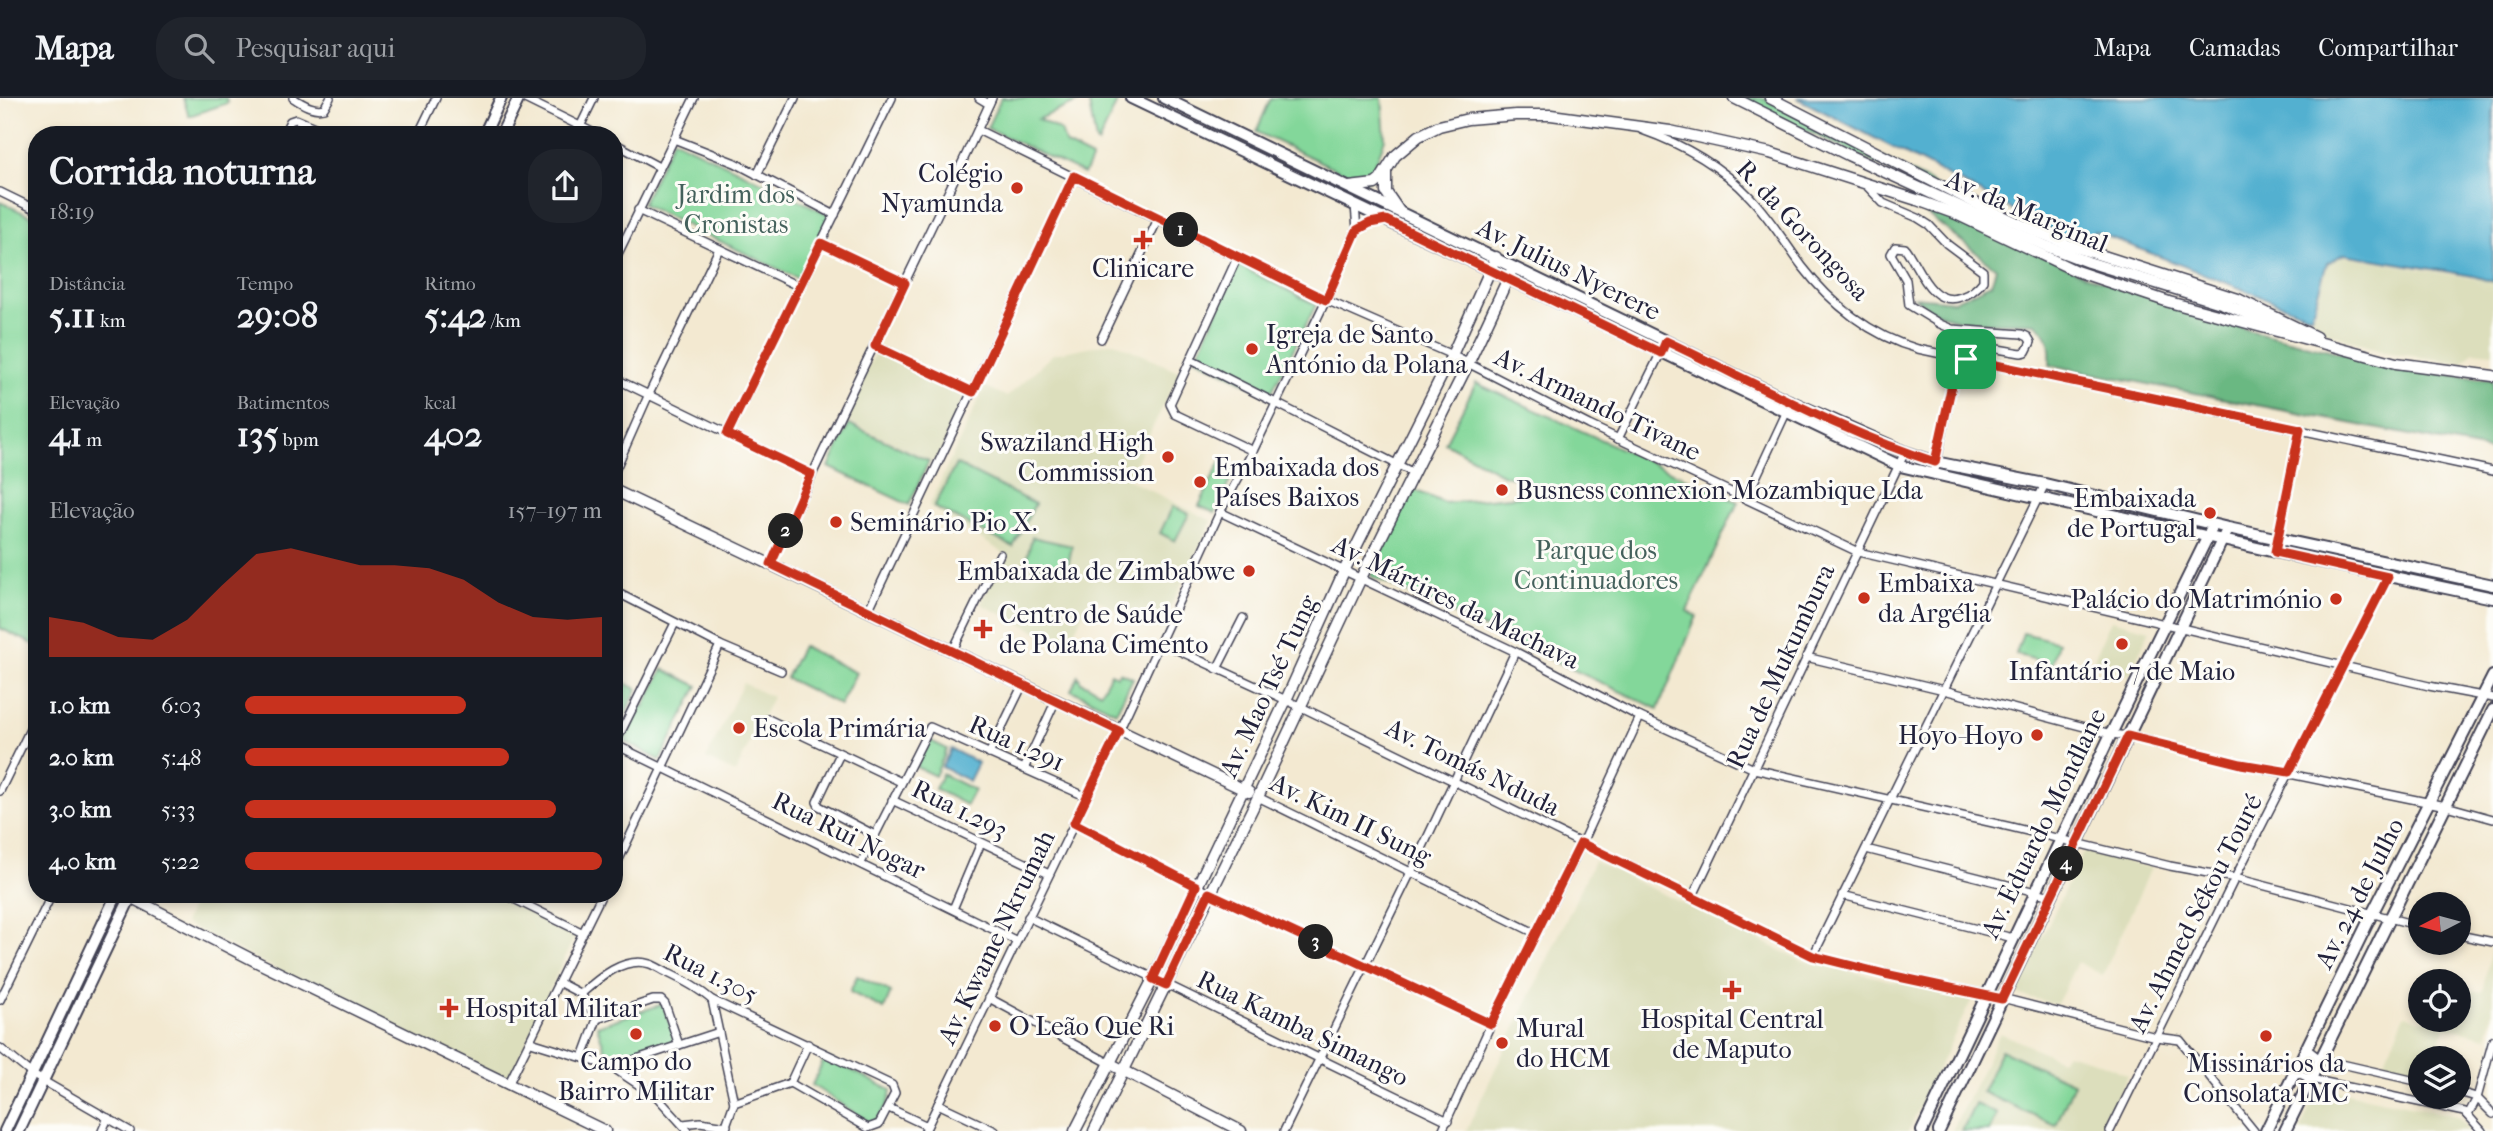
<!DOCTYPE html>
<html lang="pt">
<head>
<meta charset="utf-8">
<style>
  :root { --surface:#171b24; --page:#20242c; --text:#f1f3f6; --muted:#9ea1a6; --line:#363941; --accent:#c8321e }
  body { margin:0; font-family:"IM FELL French Canon",serif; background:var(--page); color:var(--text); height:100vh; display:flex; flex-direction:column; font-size:26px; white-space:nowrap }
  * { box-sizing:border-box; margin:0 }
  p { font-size:23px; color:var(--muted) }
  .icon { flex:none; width:38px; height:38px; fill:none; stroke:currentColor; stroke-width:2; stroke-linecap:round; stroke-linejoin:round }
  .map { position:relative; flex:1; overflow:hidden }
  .drawer { position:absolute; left:28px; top:28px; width:595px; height:777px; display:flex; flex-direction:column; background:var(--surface); border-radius:28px; box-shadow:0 4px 10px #0003 }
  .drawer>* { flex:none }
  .needle { width:46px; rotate:264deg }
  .controls { position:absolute; left:2408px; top:794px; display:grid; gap:14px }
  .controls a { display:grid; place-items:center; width:63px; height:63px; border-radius:50%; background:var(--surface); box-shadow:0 4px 10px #0003; font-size:35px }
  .pin { position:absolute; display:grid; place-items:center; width:60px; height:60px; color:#fff; margin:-30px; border-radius:14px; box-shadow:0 4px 10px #0006 }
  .km { position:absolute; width:35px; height:35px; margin:-18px; border-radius:50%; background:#222; color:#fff; font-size:19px; line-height:35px; text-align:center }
  .round { display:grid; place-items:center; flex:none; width:74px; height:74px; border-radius:28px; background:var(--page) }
  .summary { display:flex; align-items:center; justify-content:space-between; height:119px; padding:0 21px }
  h1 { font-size:38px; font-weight:700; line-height:52px }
  .figures { display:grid; grid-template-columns:repeat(3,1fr); gap:10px; height:119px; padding:7px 21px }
  .figures div { display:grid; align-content:center }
  .figures b { font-size:35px; font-weight:700 }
  .figures small { font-size:19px; font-weight:400 }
  .figures p { font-size:19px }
  .chart { height:196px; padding:14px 21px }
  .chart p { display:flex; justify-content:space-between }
  .chart svg { width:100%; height:126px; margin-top:7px; fill:var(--accent); opacity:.7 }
  ul { padding:0 21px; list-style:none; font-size:23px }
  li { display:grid; grid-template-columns:112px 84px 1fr; align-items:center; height:52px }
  li i { height:18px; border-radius:9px; background:var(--accent) }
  header { display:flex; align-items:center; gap:42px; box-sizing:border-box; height:98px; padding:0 35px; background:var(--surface); border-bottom:2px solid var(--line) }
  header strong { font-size:33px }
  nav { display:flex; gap:38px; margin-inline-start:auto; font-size:24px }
  .search { width:490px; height:63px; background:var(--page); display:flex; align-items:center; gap:18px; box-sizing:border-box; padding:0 24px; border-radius:28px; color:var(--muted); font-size:26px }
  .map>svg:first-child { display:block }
</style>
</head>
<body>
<header>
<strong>Mapa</strong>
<div class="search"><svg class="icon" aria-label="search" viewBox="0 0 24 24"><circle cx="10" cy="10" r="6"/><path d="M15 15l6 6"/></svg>Pesquisar aqui</div>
<nav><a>Mapa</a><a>Camadas</a><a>Compartilhar</a></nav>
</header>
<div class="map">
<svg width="2493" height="1033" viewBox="0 0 2493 1033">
  <rect width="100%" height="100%" fill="#fdfcf7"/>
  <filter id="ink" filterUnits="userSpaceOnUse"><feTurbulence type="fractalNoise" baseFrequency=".0143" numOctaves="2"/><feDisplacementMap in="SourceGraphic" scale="14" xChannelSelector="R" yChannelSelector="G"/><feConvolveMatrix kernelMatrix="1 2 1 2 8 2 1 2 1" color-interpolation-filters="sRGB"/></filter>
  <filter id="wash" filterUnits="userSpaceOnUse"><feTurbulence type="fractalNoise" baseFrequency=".00686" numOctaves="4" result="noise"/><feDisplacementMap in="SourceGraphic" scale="28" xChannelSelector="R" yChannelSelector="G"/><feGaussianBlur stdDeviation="1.57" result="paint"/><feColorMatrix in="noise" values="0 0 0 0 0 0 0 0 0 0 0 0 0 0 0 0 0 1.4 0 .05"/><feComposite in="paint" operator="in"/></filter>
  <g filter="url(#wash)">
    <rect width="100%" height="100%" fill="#f3e9d1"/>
    <g fill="#dcdebc">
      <polygon points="2344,158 2493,184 2493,255 2473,253 2463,265 2383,254 2311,227 2328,165"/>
      <polygon points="1114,244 1180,274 1127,381 1212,423 1159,532 1091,499 1067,548 981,506 1005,456 929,408 985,288 1007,299 1053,256"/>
      <polygon points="875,255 964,297 937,365 843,321"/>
      <polygon points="2111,522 2150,532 2129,577 2094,561"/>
      <polygon points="743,585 772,599 735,675 706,661"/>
      <polygon points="2088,754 2151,770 2103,877 2077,864 2057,906 2015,896 2082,756"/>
      <polygon points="1594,763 1801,862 1972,901 1908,1033 1466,1033"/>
      <polygon points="197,796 497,796 576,835 507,986 184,825"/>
      <polygon points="2491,852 2493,852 2493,914 2487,939 2445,929 2434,961 2420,961 2420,976 2383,966 2405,917 2420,922 2459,922 2459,891 2482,894"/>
      <polygon points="2000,935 2061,962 2066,955 2098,964 2128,977 2100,1033 1952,1033"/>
      <polygon points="2318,989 2457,1018 2469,1033 2300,1033"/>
    </g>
    <g fill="#83d79a" stroke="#527c6a" stroke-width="2">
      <polygon points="183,0 226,0 228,5 189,18"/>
      <polygon points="1001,0 1087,0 1038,21 1061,33 1066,47 1092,60 1084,76 987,30"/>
      <polygon points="1088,0 1108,0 1117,4 1098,46 1096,44"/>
      <polygon points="1271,0 1382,0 1385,41 1369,82 1362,83 1256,34"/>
      <polygon points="1739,0 1762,0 1924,81 2000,125"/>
      <polygon points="673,41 830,117 799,181 642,106"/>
      <polygon points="0,104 37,121 37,548 0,530"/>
      <polygon points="1238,167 1316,207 1270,297 1196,260"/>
      <polygon points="1476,285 1738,404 1687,513 1697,518 1658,611 1371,478 1410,390 1444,405 1521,398 1519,380 1504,377 1445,345"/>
      <polygon points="849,326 929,363 909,407 829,369"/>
      <polygon points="1221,363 1236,370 1215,415 1199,408"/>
      <polygon points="956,366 1035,406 1013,449 934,409"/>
      <polygon points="1173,408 1189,416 1175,443 1160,435"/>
      <polygon points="1032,439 1072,448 1067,473 1026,464"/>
      <polygon points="2023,535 2058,544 2052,567 2016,556"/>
      <polygon points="802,548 856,575 840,607 786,580"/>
      <polygon points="663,571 698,588 660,662 622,642 640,607 644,609"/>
      <polygon points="1119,574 1133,580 1116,614 1071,592 1078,578 1081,584 1101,594 1111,575 1117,578"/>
      <polygon points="614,580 637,591 615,638 614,638"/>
      <polygon points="929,642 947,651 935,678 916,669"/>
      <polygon points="942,676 974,692 966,707 935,691"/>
      <polygon points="857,878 891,894 884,911 850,894"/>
      <polygon points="663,906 676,944 610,966 597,928"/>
      <polygon points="2001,952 2074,985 2056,1027 1982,994"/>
      <path d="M 825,959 L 891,992 C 890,1004 881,1021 870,1025 L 812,987 Z"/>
      <polygon points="1975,1006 1997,1016 1989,1033 1962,1033"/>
    </g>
    <path fill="#6ab882" stroke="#466d5e" stroke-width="2" d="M 1888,94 L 1968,117 L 2085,177 L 2216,219 L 2248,232 L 2411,272 L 2493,282 L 2493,353 L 2050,267 C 2051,249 2050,235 2035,225 C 1995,223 1944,231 1915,199 L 1954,203 L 1991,186 L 1996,170 L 1924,114 L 1887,98 Z"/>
    <g fill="#52b0d0" stroke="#3a6986" stroke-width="2">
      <polygon points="1797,0 2493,0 2493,184 2473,178 2344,156 2327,165 2311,218 2094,133 2088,146 2082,147"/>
      <polygon points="951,651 978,665 969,683 942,669"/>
    </g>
  </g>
  <g filter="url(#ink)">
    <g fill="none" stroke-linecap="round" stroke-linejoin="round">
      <defs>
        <g id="street">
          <path d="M 293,0 C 302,5 312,13 324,10 L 330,0"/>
          <polyline points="523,0 598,37"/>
          <polyline points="979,0 989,6"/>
          <polyline points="978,32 1158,121 1326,202 1452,257 1589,327 1858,454 2429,588 2493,600"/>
          <path d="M 1642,32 C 1682,46 1721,68 1750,99 C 1770,120 1785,145 1802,168 C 1831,206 1871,238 1918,251 L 2493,373"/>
          <polyline points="283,37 290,23 296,21 333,37"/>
          <polyline points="418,37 436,0"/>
          <polyline points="576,37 594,0"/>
          <polyline points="674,41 735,65 835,117"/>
          <polyline points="614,45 659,69"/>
          <polyline points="757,77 795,0"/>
          <path d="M 1866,87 L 1883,105 L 1918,120 L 1929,127 L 1947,146 L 1983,173 L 1983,183 C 1977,191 1970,196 1961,199 C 1931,210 1919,169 1905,150 L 1895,149 L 1891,156 L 1906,182 L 1909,207 L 1940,226 L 1952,231 L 2022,236 L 2028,239 L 2031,244 L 2026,254 L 2021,255 L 1974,247 L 1969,251 L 1966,261"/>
          <polyline points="0,94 37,112"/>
          <polyline points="638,112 800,189"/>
          <polyline points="1357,132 1370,125 1385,122"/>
          <polyline points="821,145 905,185"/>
          <polyline points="1238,158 1170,306 1175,316 1253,353"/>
          <polyline points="614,164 694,0"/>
          <polyline points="1101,241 1158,121"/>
          <polyline points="875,248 973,294"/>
          <polyline points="1191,262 1412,374"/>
          <polyline points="614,280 811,376"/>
          <polyline points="727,336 892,0"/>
          <polyline points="1618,341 1663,250"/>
          <polyline points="614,375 649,296 719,151"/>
          <polyline points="1934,377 1958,259"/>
          <polyline points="1746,401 1787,313"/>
          <polyline points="1220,414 1518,555 1634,616 1754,671 2011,729 2170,768 2235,780 2420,828"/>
          <polyline points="2275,454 2300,331"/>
          <path d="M 771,466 C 841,309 921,157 992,0"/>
          <polyline points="614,493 720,547 781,573"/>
          <polyline points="868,513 1074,78"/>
          <polyline points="1160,544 1299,608 1813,858 1885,876 2002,900 2156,939 2180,942 2254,1033"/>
          <polyline points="953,552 1000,456"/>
          <polyline points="1806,559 1944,592 2111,636 2128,638 2241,666 2446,708 2493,721"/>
          <polyline points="1217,571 1243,520"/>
          <polyline points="768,621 901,684"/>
          <polyline points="614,646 1017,843"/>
          <polyline points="615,646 675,525"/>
          <polyline points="840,656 817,704 819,708 875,737"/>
          <polyline points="989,656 1023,586"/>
          <polyline points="1024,671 1056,602"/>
          <polyline points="0,693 37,617"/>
          <polyline points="1258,699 1537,836"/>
          <polyline points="892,702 1049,776"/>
          <polyline points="1074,725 1209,795 1491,926"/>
          <polyline points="1866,751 2051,798"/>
          <polyline points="861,765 930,629 1087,699"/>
          <polyline points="614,772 720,547"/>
          <polyline points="504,796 583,835"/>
          <polyline points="1842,797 2013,840"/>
          <polyline points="1692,800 1905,354"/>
          <polyline points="953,811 981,745"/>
          <polyline points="1028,819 1448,1023"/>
          <polyline points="2459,837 2493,844"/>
          <polyline points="1813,858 2045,386"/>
          <path d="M 560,885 L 581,896 C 599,880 624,858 650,866 C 656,868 663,873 670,876 C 685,883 699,891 712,902 L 892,987 L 895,995 L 879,1026 L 868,1030 L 790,985"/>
          <polyline points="581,896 597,921 583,959"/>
          <polyline points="989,900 1109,965"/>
          <polyline points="0,902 52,796"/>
          <polyline points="712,902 734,1005"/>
          <polyline points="597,921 653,902 661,902 665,906 679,947"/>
          <polyline points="531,944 612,969 657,999 688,1033"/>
          <polyline points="0,950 33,977 130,1033"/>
          <polyline points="2307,951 2320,961 2420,984"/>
          <polyline points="612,969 719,934"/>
          <polyline points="2296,974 2311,981 2465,1014 2482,1033"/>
          <polyline points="790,985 808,946"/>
          <polyline points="508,987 602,796"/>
          <polyline points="2459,994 2476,999 2493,1016"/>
          <polyline points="938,1006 995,1033"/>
          <polyline points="889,1010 927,1028"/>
          <polyline points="2468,1017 2477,1000 2493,942"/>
          <polyline points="683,1026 700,1024 727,1028"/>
          <polyline points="102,1033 108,1020"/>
          <polyline points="724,1033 734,1005 790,985"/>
          <polyline points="925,1033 1119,633 1220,414 1253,353 1326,202 1357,132 1355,107"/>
          <polyline points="1284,1033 1411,774 1515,554"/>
          <polyline points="1442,1033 1491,926 1573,764 1640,619"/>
          <polyline points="2110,1033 2235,780 2389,477"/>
        </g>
        <g id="secondary">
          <polyline points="1734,0 1848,57 2046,148 2088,164 2224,206 2291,233"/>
          <polyline points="1770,0 1983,109 2040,135 2069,147 2238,201 2316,239"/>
          <polyline points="1386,73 1386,94 1399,113"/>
          <polyline points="1349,89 1375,86 1380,82 1395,58 1419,38 1439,28 1468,21 1516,17 1551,17 1670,33 1770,55 1917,102 1956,116 2076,173 2169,204 2396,265 2493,278"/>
          <polyline points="614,392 1249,694"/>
          <polyline points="130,799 259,865 605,1033"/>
          <polyline points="1109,965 1241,1033"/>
          <polyline points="1075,1033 1153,881 1286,602 1345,471 1452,257 1496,159"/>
          <polyline points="1094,1033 1258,699 1361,480 1468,266 1511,174"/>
        </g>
        <g id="primary">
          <polyline points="1131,0 1900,368 2275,454 2493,500"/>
          <polyline points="1164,0 1787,302 1905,354 1935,364 2045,386 2228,430 2493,487"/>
          <polyline points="484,37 501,0"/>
          <polyline points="501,37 519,0"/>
          <polyline points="5,1033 117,796"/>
          <polyline points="19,1033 132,796"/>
          <polyline points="1922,1033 2111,636 2211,432"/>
          <polyline points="1939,1033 2225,436"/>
          <polyline points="2266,1033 2372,816 2493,578"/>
          <polyline points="2285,1033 2493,612"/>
        </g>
      </defs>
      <use href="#street" stroke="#414052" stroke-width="10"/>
      <use href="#secondary" stroke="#414052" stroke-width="13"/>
      <use href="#primary" stroke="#414052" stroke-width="14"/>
      <use href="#street" stroke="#fff" stroke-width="7"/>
      <use href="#secondary" stroke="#fff" stroke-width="10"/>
      <use href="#primary" stroke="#fff" stroke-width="10"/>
    </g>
  </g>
  <g fill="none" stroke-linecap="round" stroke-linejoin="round" filter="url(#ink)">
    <defs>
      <path id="route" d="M 1074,78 L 1326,202 L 1357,132 L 1370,125 L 1386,122 L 1661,255 L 1666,243 C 1755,285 1842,334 1935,364 L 1958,259 L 2300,331 L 2275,454 L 2388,479 L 2289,674 L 2241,666 L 2128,638 L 2002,901 L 1885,876 L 1813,858 L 1581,745 L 1491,926 L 1209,795 L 1166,887 L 1153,881 L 1196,788 L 1074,725 L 1119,633 L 771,466 L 811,376 L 727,336 L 821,145 L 905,185 L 875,248 L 973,294 Z"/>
    </defs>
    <use href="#route" stroke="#fff" stroke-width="14"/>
    <use href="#route" stroke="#c8321e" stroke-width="9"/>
  </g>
  <g fill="#c8321e" stroke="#fdfcf7" stroke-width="2.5">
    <circle cx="1017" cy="90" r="7"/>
    <path d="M1139.5 131.5h7v7h7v7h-7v7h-7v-7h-7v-7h7z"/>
    <circle cx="1252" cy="251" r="7"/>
    <circle cx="1168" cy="359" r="7"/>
    <circle cx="1200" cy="384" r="7"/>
    <circle cx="1502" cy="392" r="7"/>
    <circle cx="2210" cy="415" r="7"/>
    <circle cx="836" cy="424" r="7"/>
    <circle cx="1249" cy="473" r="7"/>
    <circle cx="1864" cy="500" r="7"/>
    <circle cx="2336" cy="501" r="7"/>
    <path d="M979.5 520.5h7v7h7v7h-7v7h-7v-7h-7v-7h7z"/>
    <circle cx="2122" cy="546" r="7"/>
    <circle cx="739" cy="630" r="7"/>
    <circle cx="2037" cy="637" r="7"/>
    <path d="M1728.5 881.5h7v7h7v7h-7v7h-7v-7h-7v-7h7z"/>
    <path d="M445.5 899.5h7v7h7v7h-7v7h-7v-7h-7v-7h7z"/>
    <circle cx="995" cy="928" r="7"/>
    <circle cx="636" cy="936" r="7"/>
    <circle cx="2266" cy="938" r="7"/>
    <circle cx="1502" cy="945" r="7"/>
  </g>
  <g text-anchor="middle" stroke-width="6" stroke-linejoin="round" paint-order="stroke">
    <g font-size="26" fill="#22223b" stroke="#fdfcf7" text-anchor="start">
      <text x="1003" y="84" text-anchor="end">Colégio<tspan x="1003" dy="30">Nyamunda</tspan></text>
      <text x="1143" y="179" text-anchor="middle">Clinicare</text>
      <text x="1266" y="245">Igreja de Santo<tspan x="1266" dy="30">António da Polana</tspan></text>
      <text x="1154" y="353" text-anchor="end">Swaziland High<tspan x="1154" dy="30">Commission</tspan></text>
      <text x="1214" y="378">Embaixada dos<tspan x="1214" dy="30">Países Baixos</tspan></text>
      <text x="1516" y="401">Busness connexion Mozambique Lda</text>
      <text x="2196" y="409" text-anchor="end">Embaixada<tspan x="2196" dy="30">de Portugal</tspan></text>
      <text x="850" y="433">Seminário Pio X.</text>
      <text x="1235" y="482" text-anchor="end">Embaixada de Zimbabwe</text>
      <text x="1878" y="494">Embaixa<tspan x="1878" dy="30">da Argélia</tspan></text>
      <text x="2322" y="510" text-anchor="end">Palácio do Matrimónio</text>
      <text x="999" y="525">Centro de Saúde<tspan x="999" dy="30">de Polana Cimento</tspan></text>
      <text x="2122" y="582" text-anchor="middle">Infantário 7 de Maio</text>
      <text x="753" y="639">Escola Primária</text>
      <text x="2023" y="646" text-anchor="end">Hoyo-Hoyo</text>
      <text x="465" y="919">Hospital Militar</text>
      <text x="1732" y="930" text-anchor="middle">Hospital Central<tspan x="1732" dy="30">de Maputo</tspan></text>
      <text x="1009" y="937">O Leão Que Ri</text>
      <text x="1516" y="939">Mural<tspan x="1516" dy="30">do HCM</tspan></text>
      <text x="636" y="972" text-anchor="middle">Campo do<tspan x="636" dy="30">Bairro Militar</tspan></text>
      <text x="2266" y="974" text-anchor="middle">Missinários da<tspan x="2266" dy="30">Consolata IMC</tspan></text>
    </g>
    <g font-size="26" fill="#44615c" stroke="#fdfcf7">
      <text x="736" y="105">Jardim dos<tspan x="736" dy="30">Cronistas</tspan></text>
      <text x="1596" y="461">Parque dos<tspan x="1596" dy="30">Continuadores</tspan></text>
    </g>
    <g font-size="26" fill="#22223b" stroke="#fdfcf7">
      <text transform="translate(2027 113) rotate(23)" y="9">Av. da Marginal</text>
      <text transform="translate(1803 132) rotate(47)" y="9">R. da Gorongosa</text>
      <text transform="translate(1569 171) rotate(26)" y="9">Av. Julius Nyerere</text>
      <text transform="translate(1598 306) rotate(26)" y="9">Av. Armando Tivane</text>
      <text transform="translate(1456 504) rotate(26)" y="9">Av. Mártires da Machava</text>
      <text transform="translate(1780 568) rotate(-65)" y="9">Rua de Mukumbura</text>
      <text transform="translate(1268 588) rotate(-65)" y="9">Av. Mao Tsé Tung</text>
      <text transform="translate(1017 645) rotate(24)" y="9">Rua 1.291</text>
      <text transform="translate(1473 669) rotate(26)" y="9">Av. Tomás Nduda</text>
      <text transform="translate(960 711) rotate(26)" y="9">Rua 1.293</text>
      <text transform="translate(1351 721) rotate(26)" y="9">Av. Kim II Sung</text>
      <text transform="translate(2043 725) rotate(-64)" y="9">Av. Eduardo Mondlane</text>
      <text transform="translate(849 737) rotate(26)" y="9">Rua Rui Nogar</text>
      <text transform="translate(2359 795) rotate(-63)" y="9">Av. 24 de Julho</text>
      <text transform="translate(2195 815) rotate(-63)" y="9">Av. Ahmed Sékou Touré</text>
      <text transform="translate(996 839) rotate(-64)" y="9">Av. Kwame Nkrumah</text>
      <text transform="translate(711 875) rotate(27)" y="9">Rua 1.305</text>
      <text transform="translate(1303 930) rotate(26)" y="9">Rua Kamba Simango</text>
    </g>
  </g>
</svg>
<div class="controls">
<a><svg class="needle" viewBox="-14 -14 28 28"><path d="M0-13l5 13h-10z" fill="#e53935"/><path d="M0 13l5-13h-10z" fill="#9ea1a6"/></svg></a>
<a><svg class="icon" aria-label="locate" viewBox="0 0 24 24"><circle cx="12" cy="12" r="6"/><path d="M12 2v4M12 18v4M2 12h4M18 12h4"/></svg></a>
<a><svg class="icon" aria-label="layers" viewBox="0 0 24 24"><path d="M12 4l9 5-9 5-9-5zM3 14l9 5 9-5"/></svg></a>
</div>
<div class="pin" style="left:1966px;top:261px;background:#1e9e55"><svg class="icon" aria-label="arrive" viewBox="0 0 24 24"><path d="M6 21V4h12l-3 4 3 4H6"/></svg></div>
<b class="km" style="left:1181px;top:132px">1</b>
<b class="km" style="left:786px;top:433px">2</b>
<b class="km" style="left:1316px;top:844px">3</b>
<b class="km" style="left:2066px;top:766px">4</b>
<section class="drawer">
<div class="summary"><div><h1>Corrida noturna</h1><p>18:19</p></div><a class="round"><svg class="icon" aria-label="share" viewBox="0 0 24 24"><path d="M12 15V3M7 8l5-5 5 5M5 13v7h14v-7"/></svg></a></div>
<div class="figures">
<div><p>Distância</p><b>5.11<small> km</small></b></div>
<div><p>Tempo</p><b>29:08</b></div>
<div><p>Ritmo</p><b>5:42<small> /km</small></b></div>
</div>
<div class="figures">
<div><p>Elevação</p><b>41<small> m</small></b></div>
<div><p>Batimentos</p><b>135<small> bpm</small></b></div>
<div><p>kcal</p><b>402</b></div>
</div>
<div class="chart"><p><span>Elevação</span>157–197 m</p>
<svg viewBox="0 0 160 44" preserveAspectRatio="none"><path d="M0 44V30L10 32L20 37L30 38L40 31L50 19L60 8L70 6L80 9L90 12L100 12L110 13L120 17L130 25L140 30L150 31L160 30V44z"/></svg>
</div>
<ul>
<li><b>1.0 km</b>6:03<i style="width:62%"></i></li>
<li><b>2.0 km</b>5:48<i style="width:74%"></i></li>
<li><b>3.0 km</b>5:33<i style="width:87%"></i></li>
<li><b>4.0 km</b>5:22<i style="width:100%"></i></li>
</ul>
</section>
</div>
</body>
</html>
